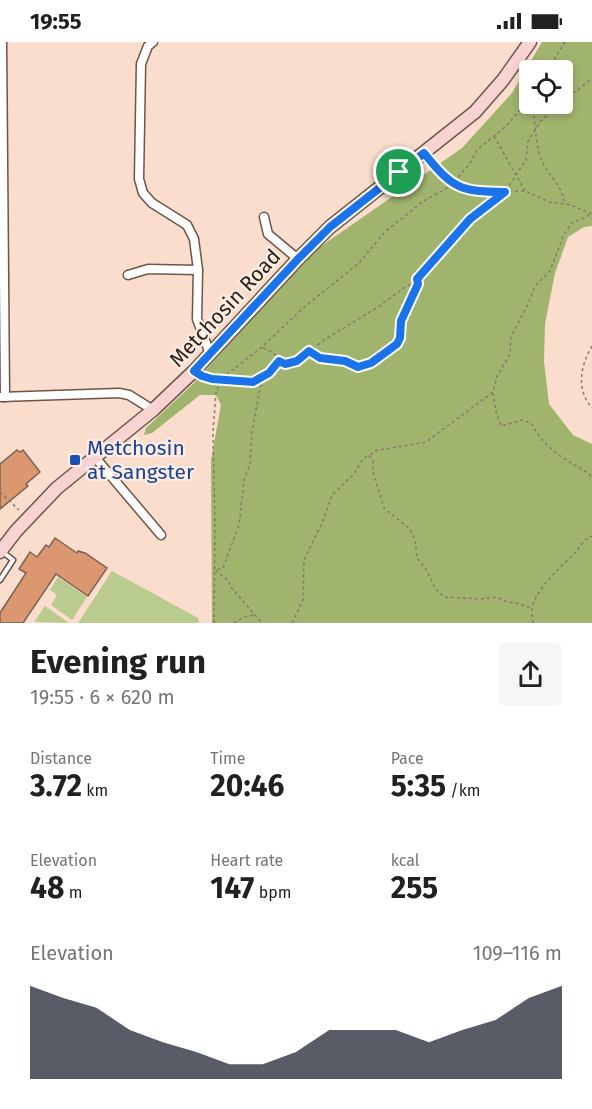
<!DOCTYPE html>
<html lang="en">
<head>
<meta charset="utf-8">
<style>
  :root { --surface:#fff; --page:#f6f6f6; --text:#202124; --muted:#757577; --accent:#111827 }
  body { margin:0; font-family:"Fira Sans",sans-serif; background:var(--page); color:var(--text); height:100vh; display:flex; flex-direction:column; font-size:22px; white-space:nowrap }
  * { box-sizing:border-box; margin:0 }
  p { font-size:20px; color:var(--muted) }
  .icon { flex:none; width:33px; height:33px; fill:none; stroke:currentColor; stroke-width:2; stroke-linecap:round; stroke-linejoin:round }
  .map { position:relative; height:581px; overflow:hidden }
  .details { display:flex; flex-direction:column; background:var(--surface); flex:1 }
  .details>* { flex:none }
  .controls { position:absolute; left:519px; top:18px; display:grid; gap:12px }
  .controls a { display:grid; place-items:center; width:54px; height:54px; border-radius:6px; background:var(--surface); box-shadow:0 3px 9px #0003; font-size:30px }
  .pin { position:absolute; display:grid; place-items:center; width:51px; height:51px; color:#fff; margin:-26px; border:3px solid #fff; border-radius:50%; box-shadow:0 2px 6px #0007 }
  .round { display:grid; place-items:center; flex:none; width:63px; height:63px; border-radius:6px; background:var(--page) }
  .headline { display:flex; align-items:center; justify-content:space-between; height:102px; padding:0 30px }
  h1 { font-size:33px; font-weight:700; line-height:45px }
  .metrics { display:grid; grid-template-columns:repeat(3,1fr); gap:9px; height:102px; padding:6px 30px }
  .metrics div { display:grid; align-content:center }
  .metrics b { font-size:30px; font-weight:700 }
  .metrics small { font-size:16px; font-weight:400 }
  .metrics p { font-size:16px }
  .chart { height:168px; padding:12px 30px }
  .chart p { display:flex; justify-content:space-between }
  .chart svg { width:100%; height:108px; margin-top:6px; fill:var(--accent); opacity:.7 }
  .status { display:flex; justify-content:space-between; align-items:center; height:42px; padding:0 30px; background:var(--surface); direction:ltr }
  .status svg { height:16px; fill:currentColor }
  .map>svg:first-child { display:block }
</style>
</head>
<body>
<div class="status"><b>19:55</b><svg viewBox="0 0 49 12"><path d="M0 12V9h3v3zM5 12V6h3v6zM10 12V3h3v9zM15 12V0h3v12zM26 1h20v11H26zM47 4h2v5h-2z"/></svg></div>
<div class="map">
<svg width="592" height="581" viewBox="0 0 592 581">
  <rect width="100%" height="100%" fill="#faddcd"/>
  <g fill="#b9cb8d">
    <polygon points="112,529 198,576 199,581 78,581"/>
    <polygon points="58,535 87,555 72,578 51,563 57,553 50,548"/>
    <polygon points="45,564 69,581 34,580"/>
  </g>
  <path fill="#a0b46d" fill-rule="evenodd" d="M 542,0 L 592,0 L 592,184 L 584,185 L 568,195 L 555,231 L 545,282 L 544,319 L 549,362 L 573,393 L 592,402 L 592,581 L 212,581 L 211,418 L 221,363 L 216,353 L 200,353 L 152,391 L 144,393 L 146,386 L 193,342 L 310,212 L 462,106 L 512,51 ZM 530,28 L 562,28 L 562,62 L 530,62 Z"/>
  <g fill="#db9770" stroke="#7b6254" stroke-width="1.5">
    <polygon points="17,408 20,410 23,408 40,430 26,442 28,444 0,467 0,422"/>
    <polygon points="55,496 77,511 78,509 85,511 107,526 88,554 56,532 23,581 0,581 0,571 26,531 19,527 30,510 37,515 46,503 49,505"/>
  </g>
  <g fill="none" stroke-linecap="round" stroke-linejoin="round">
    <defs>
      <polyline id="service" points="0,538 13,518 4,511"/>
      <g id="minor">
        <polyline points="2,0 5,355"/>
        <polyline points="153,0 148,4 141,22 139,137 143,151 152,161 187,183 194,197 198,228 197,277 210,312"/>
        <polyline points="264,175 268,192 298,217"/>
        <polyline points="128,233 148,227 198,228"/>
        <polyline points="0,355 119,351 129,353 153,368"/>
        <polyline points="94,414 161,493"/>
      </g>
      <polyline id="secondary" points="0,510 16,489 57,446 153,368 194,329 298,217 330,185 475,70 503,38 530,0"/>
    </defs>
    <use href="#service" stroke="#6d5548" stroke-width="7"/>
    <use href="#minor" stroke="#6d5548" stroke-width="11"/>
    <use href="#secondary" stroke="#6d5548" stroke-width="15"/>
    <g stroke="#8a786d" stroke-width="1.5" stroke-dasharray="3 3" stroke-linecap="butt">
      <polyline points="548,28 565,0"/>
      <polyline points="562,56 577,49 592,36"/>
      <path d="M 531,62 C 537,81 534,106 544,123 C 551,136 563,145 564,161"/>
      <polyline points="494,94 525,149"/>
      <polyline points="430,119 452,142 461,146 491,150 525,149 550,160 571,163 592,172"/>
      <path d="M 592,304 C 580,325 576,347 592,366"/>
      <polyline points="263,306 272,310 285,322 297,319 324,298 378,265 405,245 414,241 470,177 505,150 526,118 528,99 540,80 558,62"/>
      <polyline points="310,310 320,317 345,319 358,325 371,321 397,302 400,296 401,279 418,242 417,238"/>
      <polyline points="202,334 253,340 269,331 279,319"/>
      <polyline points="262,336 252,390 250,422 244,438 239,483 223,526 215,528 229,539 230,544 262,581"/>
      <path d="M 493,351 L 496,370 L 501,384 L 522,378 L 531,381 C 540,397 552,410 568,419 C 577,425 584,427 592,435"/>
      <polyline points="371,413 374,409 426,400 493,350 497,334 510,312 511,295 529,260 535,244 550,229 563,195 571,181 587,175 590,171"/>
      <polyline points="0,450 19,468"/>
      <polyline points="214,581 215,484 213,389 216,351 221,337 262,305 303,266 358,222 385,190 422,160 449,145 469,123 477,108 506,84 530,56"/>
      <polyline points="234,581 244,575 254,573"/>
      <polyline points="292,581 303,558 304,518 323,479 332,453 354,432 362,418 368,413 373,418 373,430 384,466 410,487 415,498 417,516 426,527 435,546 444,555 481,557 497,555 507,560 516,561 532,566"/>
      <path d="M 533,581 C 533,577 531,571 532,567 C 535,548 559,526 572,514 C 580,506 582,498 592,494"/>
    </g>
    <use href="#service" stroke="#fff" stroke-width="4"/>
    <use href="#minor" stroke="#fff" stroke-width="8"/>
    <use href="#secondary" stroke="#f8d3d1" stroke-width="12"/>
  </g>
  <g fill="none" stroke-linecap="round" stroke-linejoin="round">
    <defs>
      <path id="route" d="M 424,111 C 452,146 460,150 505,150 L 470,177 L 417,237 L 418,242 L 401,279 L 400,296 L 397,302 L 371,321 L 358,325 L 345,319 L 320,316 L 309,309 L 297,319 L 285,322 L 279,319 L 269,331 L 253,340 L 212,337 L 202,334 L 194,329 L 298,217 L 330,185 Z"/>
    </defs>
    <use href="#route" stroke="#fff" stroke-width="12"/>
    <use href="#route" stroke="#1a73e8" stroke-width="8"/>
  </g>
  <rect fill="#1a4fb4" stroke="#ffede3" stroke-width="2" x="69" y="412" width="12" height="12" rx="3"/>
  <g text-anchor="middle" stroke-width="4.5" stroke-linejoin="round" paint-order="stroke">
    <g font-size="21" fill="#291f19" stroke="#ffede3">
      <text transform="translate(225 266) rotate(-47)" y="7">Metchosin Road</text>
    </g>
    <g font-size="21" fill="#164399" stroke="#ffede3" text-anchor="start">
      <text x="87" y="413">Metchosin<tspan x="87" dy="24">at Sangster</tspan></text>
    </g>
  </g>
</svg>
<div class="controls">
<a><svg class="icon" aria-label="locate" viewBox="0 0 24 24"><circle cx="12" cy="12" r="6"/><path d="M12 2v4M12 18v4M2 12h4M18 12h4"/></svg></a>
</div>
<div class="pin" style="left:399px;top:130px;background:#1e9e55"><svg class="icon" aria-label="arrive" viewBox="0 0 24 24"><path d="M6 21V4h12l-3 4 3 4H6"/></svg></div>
</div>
<section class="details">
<div class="headline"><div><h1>Evening run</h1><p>19:55 · 6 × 620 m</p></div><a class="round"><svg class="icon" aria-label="share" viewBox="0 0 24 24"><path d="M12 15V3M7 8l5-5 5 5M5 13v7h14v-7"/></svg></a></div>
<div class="metrics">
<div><p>Distance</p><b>3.72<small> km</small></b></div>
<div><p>Time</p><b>20:46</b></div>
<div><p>Pace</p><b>5:35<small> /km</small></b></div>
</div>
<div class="metrics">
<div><p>Elevation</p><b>48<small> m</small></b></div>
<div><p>Heart rate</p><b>147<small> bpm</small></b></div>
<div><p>kcal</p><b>255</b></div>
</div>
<div class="chart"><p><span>Elevation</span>109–116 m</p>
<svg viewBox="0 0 160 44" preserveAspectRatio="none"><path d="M0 44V6L10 11L20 15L30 24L40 29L50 33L60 38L70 38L80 33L90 24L100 24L110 24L120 29L130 24L140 20L150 11L160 6V44z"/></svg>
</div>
</section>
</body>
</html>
